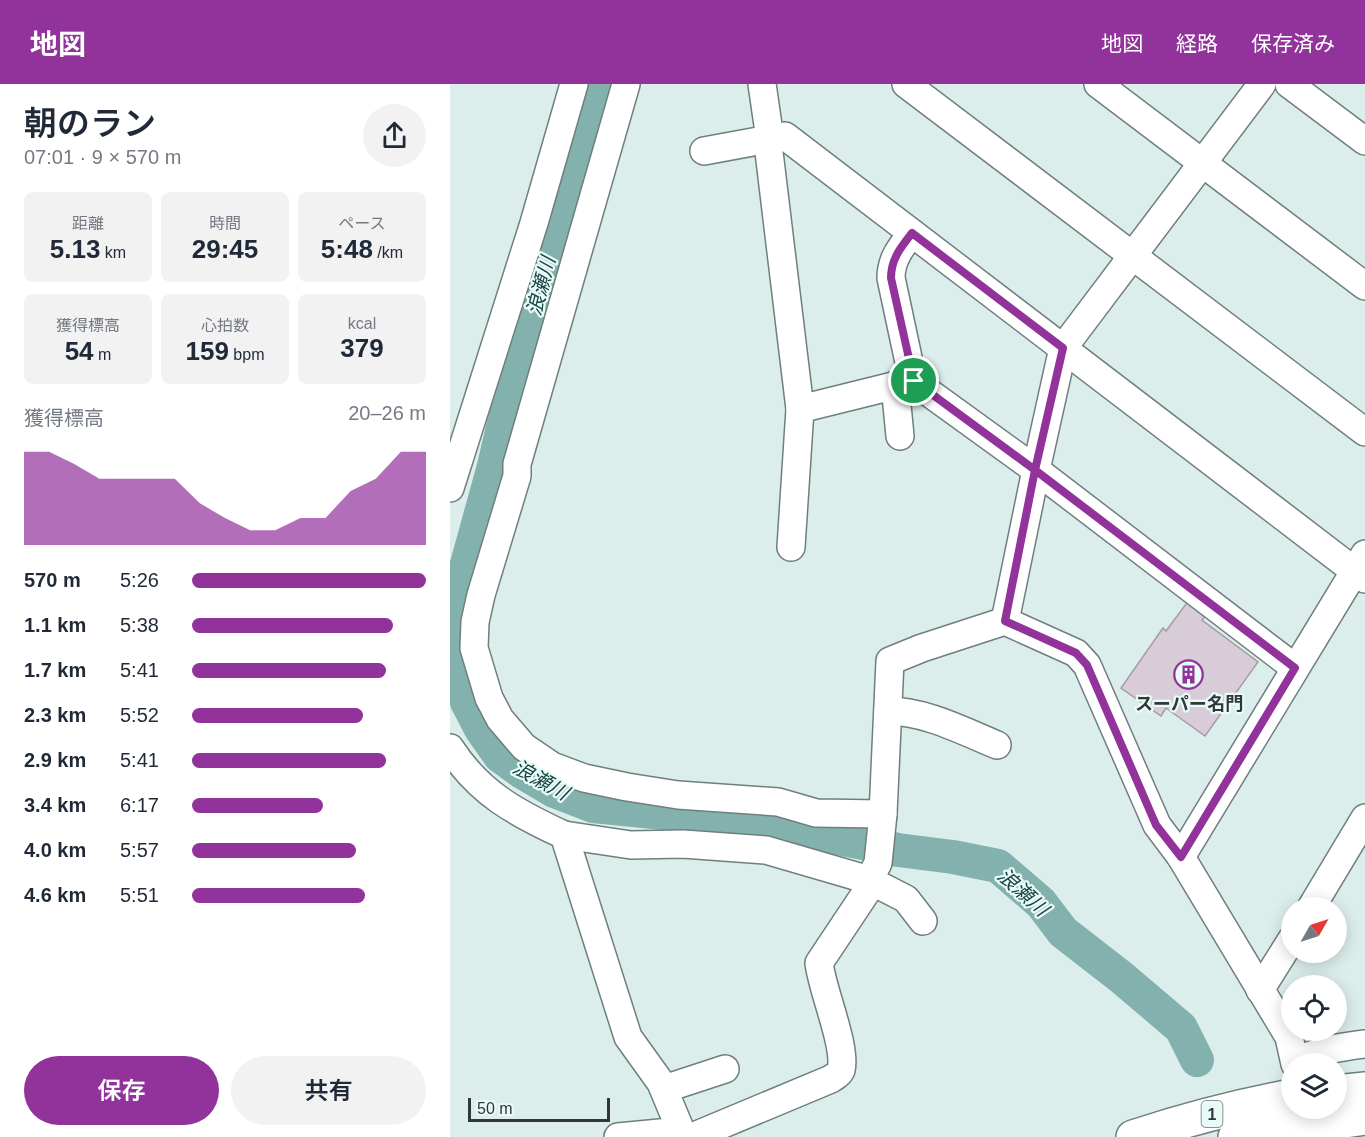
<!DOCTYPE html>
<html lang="ja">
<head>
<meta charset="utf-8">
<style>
  :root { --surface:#fff; --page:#f2f2f3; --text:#1f2937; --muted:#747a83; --accent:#92329b }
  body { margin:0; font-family:Helvetica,"Noto Sans JP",sans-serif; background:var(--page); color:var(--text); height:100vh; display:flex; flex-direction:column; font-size:22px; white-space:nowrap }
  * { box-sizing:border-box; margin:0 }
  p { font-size:20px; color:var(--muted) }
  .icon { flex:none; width:33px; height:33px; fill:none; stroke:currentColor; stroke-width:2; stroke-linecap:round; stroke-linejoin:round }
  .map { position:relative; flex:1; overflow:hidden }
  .side { display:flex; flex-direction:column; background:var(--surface); width:450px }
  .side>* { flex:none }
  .needle { width:39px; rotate:51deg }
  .fabs { position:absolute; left:831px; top:813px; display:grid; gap:12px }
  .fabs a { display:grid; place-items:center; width:66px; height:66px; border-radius:50%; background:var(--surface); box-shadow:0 3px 15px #0003; font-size:30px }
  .scale { position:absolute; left:18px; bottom:15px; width:142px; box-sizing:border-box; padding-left:6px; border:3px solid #303736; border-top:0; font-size:16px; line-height:21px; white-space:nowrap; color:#303736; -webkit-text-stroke:4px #e9fbf9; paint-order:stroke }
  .pin { position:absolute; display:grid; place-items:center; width:51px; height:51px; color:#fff; margin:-26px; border:3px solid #fff; border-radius:50%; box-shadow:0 2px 6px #0007 }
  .round { display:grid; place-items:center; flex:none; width:63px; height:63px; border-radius:32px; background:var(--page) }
  .summary { display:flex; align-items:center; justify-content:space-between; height:102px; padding:0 24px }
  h1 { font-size:33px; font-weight:600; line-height:45px }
  .figures { display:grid; grid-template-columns:repeat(3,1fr); gap:9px; height:102px; padding:6px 24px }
  .figures div { display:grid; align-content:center; border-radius:9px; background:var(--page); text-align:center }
  .figures b { font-size:26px; font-weight:600 }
  .figures small { font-size:16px; font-weight:400 }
  .figures p { font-size:16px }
  .chart { height:168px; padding:12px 24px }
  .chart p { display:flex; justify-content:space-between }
  .chart svg { width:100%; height:108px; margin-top:6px; fill:var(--accent); opacity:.7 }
  .cta { display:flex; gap:12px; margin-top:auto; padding:12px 24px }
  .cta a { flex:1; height:69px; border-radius:36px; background:var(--accent); color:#fff; font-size:24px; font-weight:600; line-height:69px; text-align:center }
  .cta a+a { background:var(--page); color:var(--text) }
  ul { padding:0 24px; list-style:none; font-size:20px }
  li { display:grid; grid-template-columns:96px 72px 1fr; align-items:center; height:45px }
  li i { height:15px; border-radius:8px; background:var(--accent) }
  header { display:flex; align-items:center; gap:36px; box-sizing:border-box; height:84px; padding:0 30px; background:var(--accent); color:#fff }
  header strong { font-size:28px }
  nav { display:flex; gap:33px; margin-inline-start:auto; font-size:21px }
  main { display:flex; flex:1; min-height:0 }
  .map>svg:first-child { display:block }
</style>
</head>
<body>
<header>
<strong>地図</strong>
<nav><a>地図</a><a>経路</a><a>保存済み</a></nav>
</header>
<main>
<section class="side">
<div class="summary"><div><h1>朝のラン</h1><p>07:01 · 9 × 570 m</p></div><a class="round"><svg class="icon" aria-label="share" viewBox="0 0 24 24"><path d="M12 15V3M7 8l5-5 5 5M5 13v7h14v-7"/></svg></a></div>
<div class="figures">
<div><p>距離</p><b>5.13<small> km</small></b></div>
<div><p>時間</p><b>29:45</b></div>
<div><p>ペース</p><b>5:48<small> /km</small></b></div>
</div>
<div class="figures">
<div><p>獲得標高</p><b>54<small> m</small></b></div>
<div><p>心拍数</p><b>159<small> bpm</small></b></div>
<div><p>kcal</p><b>379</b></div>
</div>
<div class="chart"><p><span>獲得標高</span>20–26 m</p>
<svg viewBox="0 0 160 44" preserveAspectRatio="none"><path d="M0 44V6L10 6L20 11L30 17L40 17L50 17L60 17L70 27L80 33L90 38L100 38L110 33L120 33L130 22L140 17L150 6L160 6V44z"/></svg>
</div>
<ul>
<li><b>570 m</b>5:26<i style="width:100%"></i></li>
<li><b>1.1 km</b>5:38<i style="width:86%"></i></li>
<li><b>1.7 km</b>5:41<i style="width:83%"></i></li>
<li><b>2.3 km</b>5:52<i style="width:73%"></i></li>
<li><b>2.9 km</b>5:41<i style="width:83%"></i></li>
<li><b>3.4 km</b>6:17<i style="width:56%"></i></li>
<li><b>4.0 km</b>5:57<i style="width:70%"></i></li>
<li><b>4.6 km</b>5:51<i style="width:74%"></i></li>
</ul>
<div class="cta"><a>保存</a><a>共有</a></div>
</section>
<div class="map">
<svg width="915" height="1053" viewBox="0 0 915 1053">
  <rect width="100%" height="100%" fill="#dceeec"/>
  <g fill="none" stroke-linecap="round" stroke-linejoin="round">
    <polyline stroke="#83b1ad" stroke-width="34" points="145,0 67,282 44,382 6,520 2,549 6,582 17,618 31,645 50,672 72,688 104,707 143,722 314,739 448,766 503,773 548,782 591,819 613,848 671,893 731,944 747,976"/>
  </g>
  <polygon fill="#d7ccd7" stroke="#a69ca6" stroke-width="1.5" points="739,516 757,530 752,536 808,578 755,652 716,624 711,632 671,604 713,544 716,547"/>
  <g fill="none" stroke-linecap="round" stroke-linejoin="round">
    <defs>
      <g id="minor">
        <polyline points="176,0 67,380 67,392 31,511 25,538 24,564 39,614 50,635 74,663 102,682 134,694 177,703 228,711 328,718 366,729 433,730 440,577 472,564 555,537 626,569 637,581 707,741 731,773 839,953 845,980"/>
        <polyline points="312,0 320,55 319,68 350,325 463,297 586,386 845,584"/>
        <polyline points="456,0 915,348"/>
        <polyline points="648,0 915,202"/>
        <polyline points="839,0 915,57"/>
        <polyline points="254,67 335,52 915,495"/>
        <path d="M 462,149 C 451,163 441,175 441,194 L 463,297"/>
        <polyline points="445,301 450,352"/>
        <polyline points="0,404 84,139 124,0"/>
        <polyline points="341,463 350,325"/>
        <polyline points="555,537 586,386 613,264 812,0"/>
        <path d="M 438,627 C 475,627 513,647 547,661"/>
        <path d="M 0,664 C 29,709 66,729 114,751 L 178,953 L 211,999 L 231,1047 L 236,1053"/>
        <polyline points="114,751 181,761 233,760 316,766 419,796 428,779 433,730"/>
        <polyline points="731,773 915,470"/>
        <polyline points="419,796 456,815 473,837"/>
        <polyline points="861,824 915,734"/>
        <polyline points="810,906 842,855"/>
        <path d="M 845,978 C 866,967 891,963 915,960"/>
        <polyline points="214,1005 275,985"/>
        <polyline points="168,1053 231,1047"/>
        <path d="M 242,1053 L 381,995 C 385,992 389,991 391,986 C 397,963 372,906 369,879 L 423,798"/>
      </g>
      <g id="highway">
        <polyline points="886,1008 915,1005"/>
        <path d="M 683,1053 C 735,1036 788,1022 842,1012"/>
        <polyline points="785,1053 915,1034"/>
      </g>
    </defs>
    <use href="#minor" stroke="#6e7f7d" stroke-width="30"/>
    <use href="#highway" stroke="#6e7f7d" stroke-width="36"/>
    <use href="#minor" stroke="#fff" stroke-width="27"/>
    <use href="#highway" stroke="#fff" stroke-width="33"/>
  </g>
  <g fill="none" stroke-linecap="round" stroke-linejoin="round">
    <defs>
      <path id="route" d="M 464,297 L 585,386 L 555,537 L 626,569 L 637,581 L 706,741 L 731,773 L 845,584 L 585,386 L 613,264 L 462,149 C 451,163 441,175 441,194 L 464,297"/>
    </defs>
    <use href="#route" stroke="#fff" stroke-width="12"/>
    <use href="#route" stroke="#92329b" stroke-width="8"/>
  </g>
  <defs>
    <symbol id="building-ring" viewBox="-11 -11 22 22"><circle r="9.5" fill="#e9fbf9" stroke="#92329b" stroke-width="1.5"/><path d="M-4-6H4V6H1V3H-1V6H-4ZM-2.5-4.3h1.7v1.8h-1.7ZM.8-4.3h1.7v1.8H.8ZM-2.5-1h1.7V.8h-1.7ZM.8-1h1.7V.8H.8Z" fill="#92329b"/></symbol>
  </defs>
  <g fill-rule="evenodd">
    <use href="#building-ring" x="722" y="574" width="33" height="33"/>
  </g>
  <g text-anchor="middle" stroke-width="4.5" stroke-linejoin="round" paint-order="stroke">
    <rect fill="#e9fbf9" stroke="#687270" stroke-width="1.5" x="751.5" y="1017" width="21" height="26" rx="4.5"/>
    <g font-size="16" font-weight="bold" fill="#303736">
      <text x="762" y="1036">1</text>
    </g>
    <g font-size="18" font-weight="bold" fill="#303736" stroke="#e9fbf9">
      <text x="739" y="626">スーパー名門</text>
    </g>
    <g font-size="20" font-style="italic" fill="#184340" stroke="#e9fbf9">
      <text transform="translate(91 202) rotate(-75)" y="7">浪瀬川</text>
      <text transform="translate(91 696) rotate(29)" y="7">浪瀬川</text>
      <text transform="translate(573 808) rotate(42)" y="7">浪瀬川</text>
    </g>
  </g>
</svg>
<div class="fabs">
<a><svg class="needle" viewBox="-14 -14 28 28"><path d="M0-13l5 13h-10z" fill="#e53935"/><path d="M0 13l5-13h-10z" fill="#747a83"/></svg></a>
<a><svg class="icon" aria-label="locate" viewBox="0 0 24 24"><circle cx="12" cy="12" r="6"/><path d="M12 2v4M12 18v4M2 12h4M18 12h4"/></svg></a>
<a><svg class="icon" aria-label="layers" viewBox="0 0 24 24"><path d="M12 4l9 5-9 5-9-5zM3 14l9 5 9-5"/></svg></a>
</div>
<div class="scale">50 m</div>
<div class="pin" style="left:464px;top:297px;background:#1e9e55"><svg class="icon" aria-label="arrive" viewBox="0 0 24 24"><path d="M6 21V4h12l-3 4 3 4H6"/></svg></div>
</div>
</main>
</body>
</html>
